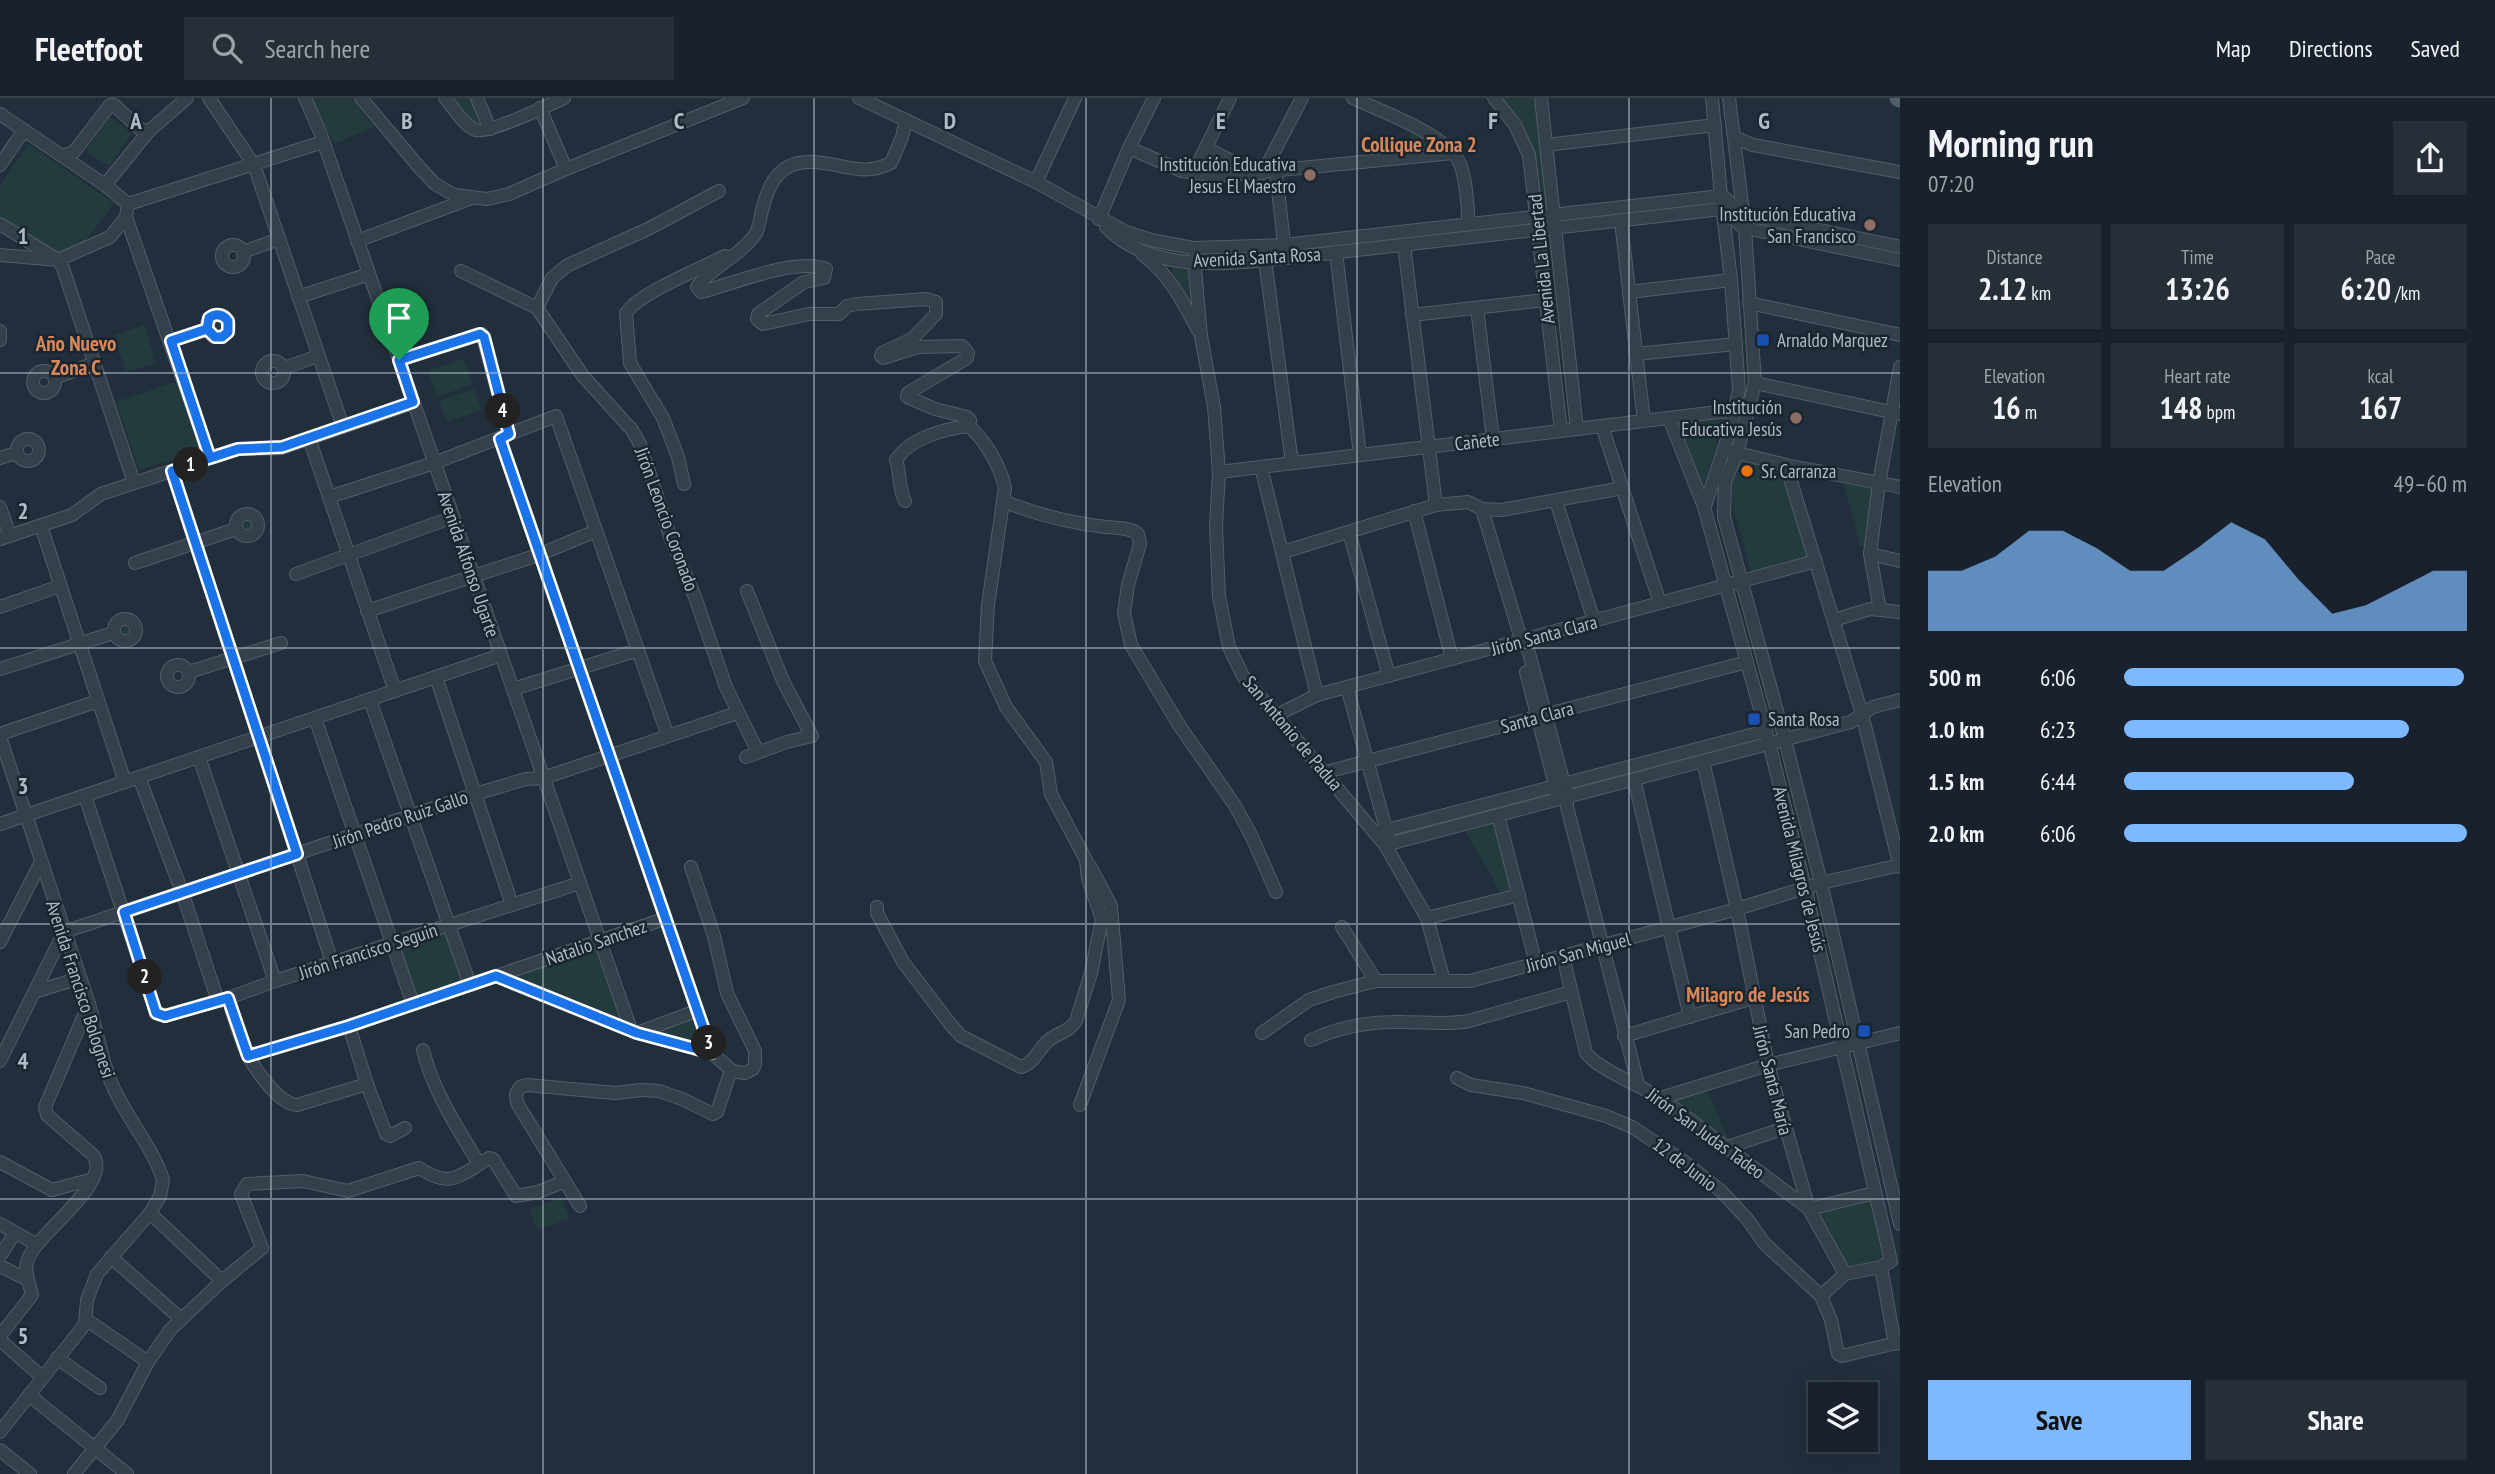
<!DOCTYPE html>
<html lang="en">
<head>
<meta charset="utf-8">
<style>
  :root { --surface:#19222c; --page:#262f38; --text:#f1f3f6; --muted:#9fa4a9; --line:#373f48; --accent:#7fb9fd }
  body { margin:0; font-family:"PT Sans Narrow",sans-serif; background:var(--page); color:var(--text); height:100vh; display:flex; flex-direction:column; font-size:26px; white-space:nowrap }
  * { box-sizing:border-box; margin:0 }
  p { font-size:23px; color:var(--muted) }
  .icon { flex:none; width:38px; height:38px; fill:none; stroke:currentColor; stroke-width:2; stroke-linecap:round; stroke-linejoin:round }
  .map { position:relative; flex:1; overflow:hidden }
  .details { display:flex; flex-direction:column; background:var(--surface); width:595px }
  .details>* { flex:none }
  .fabs { position:absolute; left:1808px; top:1284px; display:grid; gap:14px }
  .fabs a { display:grid; place-items:center; width:70px; height:70px; border-radius:0px; background:var(--surface); box-shadow:0 7px 28px #0002,0 0 0 2px var(--line); font-size:35px }
  .pin { position:absolute; display:grid; place-items:center; width:60px; height:60px; color:#fff; margin:-72px -30px; border-radius:50% 50% 50% 0; rotate:-45deg; box-shadow:0 0 7px #0007 }
  .pin .icon { rotate:45deg }
  .km { position:absolute; width:35px; height:35px; margin:-18px; border-radius:50%; background:#222; color:#fff; font-size:19px; line-height:35px; text-align:center }
  .round { display:grid; place-items:center; flex:none; width:74px; height:74px; border-radius:0px; background:var(--page) }
  .overview { display:flex; align-items:center; justify-content:space-between; height:119px; padding:0 28px }
  h1 { font-size:38px; font-weight:600; line-height:52px }
  .stats { display:grid; grid-template-columns:repeat(3,1fr); gap:10px; height:119px; padding:7px 28px }
  .stats div { display:grid; align-content:center; border-radius:0px; background:var(--page); text-align:center }
  .stats b { font-size:30px; font-weight:600 }
  .stats small { font-size:19px; font-weight:400 }
  .stats p { font-size:19px }
  .chart { height:196px; padding:14px 28px }
  .chart p { display:flex; justify-content:space-between }
  .chart svg { width:100%; height:126px; margin-top:7px; fill:var(--accent); opacity:.7 }
  .primary-button { display:flex; gap:14px; margin-top:auto; padding:14px 28px }
  .primary-button a { flex:1; height:80px; border-radius:0px; background:var(--accent); color:#111; font-size:28px; font-weight:600; line-height:80px; text-align:center }
  .primary-button a+a { background:var(--page); color:var(--text) }
  ul { padding:0 28px; list-style:none; font-size:23px }
  li { display:grid; grid-template-columns:112px 84px 1fr; align-items:center; height:52px }
  li i { height:18px; border-radius:9px; background:var(--accent) }
  header { display:flex; align-items:center; gap:42px; box-sizing:border-box; height:98px; padding:0 35px; background:var(--surface); border-bottom:2px solid var(--line) }
  header strong { font-size:33px }
  nav { display:flex; gap:38px; margin-inline-start:auto; font-size:24px }
  .search { width:490px; height:63px; background:var(--page); display:flex; align-items:center; gap:18px; box-sizing:border-box; padding:0 24px; border-radius:0px; color:var(--muted); font-size:26px }
  main { display:flex; flex:1; min-height:0 }
  .map>svg:first-child { display:block }
</style>
</head>
<body>
<header>
<strong>Fleetfoot</strong>
<div class="search"><svg class="icon" aria-label="search" viewBox="0 0 24 24"><circle cx="10" cy="10" r="6"/><path d="M15 15l6 6"/></svg>Search here</div>
<nav><a>Map</a><a>Directions</a><a>Saved</a></nav>
</header>
<main>
<div class="map">
<svg width="1900" height="1376" viewBox="0 0 1900 1376">
  <rect width="100%" height="100%" fill="#212e3b"/>
  <g fill="#233b3c">
    <polygon points="311,0 351,0 374,29 334,46"/>
    <polygon points="450,0 474,0 487,29 477,30"/>
    <polygon points="1499,0 1534,0 1548,111 1539,112 1531,53"/>
    <polygon points="110,19 132,35 109,69 86,53"/>
    <polygon points="1412,32 1438,47 1441,53 1402,56"/>
    <polygon points="29,46 114,105 77,154 60,160 0,117 0,87"/>
    <polygon points="1208,55 1242,73 1199,74"/>
    <polygon points="1173,166 1191,169 1198,225 1172,179"/>
    <circle cx="218" cy="228" r="8"/>
    <polygon points="144,227 156,265 126,274 114,237"/>
    <polygon points="464,261 473,286 437,299 428,273"/>
    <polygon points="175,284 200,353 139,372 116,304"/>
    <polygon points="474,291 482,312 447,324 439,303"/>
    <polygon points="1725,319 1702,392 1676,326"/>
    <polygon points="1741,364 1770,371 1770,381 1774,378 1782,376 1808,459 1751,474 1731,401 1733,384"/>
    <polygon points="1844,386 1874,390 1867,451 1860,448"/>
    <circle cx="247" cy="428" r="8"/>
    <circle cx="125" cy="532" r="9"/>
    <polygon points="1494,722 1512,791 1500,794 1464,730"/>
    <polygon points="446,833 463,885 416,900 399,848"/>
    <polygon points="595,850 621,923 513,880"/>
    <polygon points="692,922 705,950 654,934"/>
    <polygon points="1707,992 1729,1042 1674,1001"/>
    <polygon points="562,1100 569,1121 537,1132 530,1111"/>
    <polygon points="1874,1100 1888,1162 1850,1171 1814,1114"/>
  </g>
  <g fill="none" stroke-linecap="round" stroke-linejoin="round">
    <defs>
      <g id="minor">
        <polyline points="209,0 254,67 343,329"/>
        <polyline points="305,0 320,34 631,932"/>
        <polyline points="361,0 419,69 435,86 454,97 487,101 509,96 566,71 743,0"/>
        <path d="M 445,0 C 453,9 464,28 476,32 C 488,36 549,7 564,0"/>
        <polyline points="477,0 490,31"/>
        <path d="M 859,0 L 1036,84 L 1126,134 L 1151,142 L 1193,150 L 1284,147 L 1721,98 C 1730,101 1734,112 1743,116 L 1900,149"/>
        <path d="M 1353,0 C 1381,14 1448,36 1460,66 C 1467,84 1467,107 1469,126"/>
        <polyline points="1494,0 1515,27 1529,57 1561,333"/>
        <polyline points="1541,0 1577,331"/>
        <polyline points="1729,0 1745,130 1755,285 1737,355 1725,384 1724,419 1785,642 1821,785 1900,1126"/>
        <polyline points="540,10 566,71"/>
        <polyline points="0,16 105,87 128,106 126,119 210,360"/>
        <polyline points="1734,39 1753,47 1900,74"/>
        <polyline points="1546,47 1715,27"/>
        <polyline points="1129,50 1182,73 1218,78 1453,55"/>
        <polyline points="1206,50 1257,76"/>
        <polyline points="62,58 74,54 110,7 114,7 140,31 149,33"/>
        <polyline points="0,67 24,32"/>
        <polyline points="1276,74 1285,154"/>
        <polyline points="1263,75 1302,0"/>
        <polyline points="1193,76 1230,0"/>
        <polyline points="1036,84 1075,0"/>
        <polyline points="105,87 149,33 187,0"/>
        <polyline points="128,106 323,44"/>
        <polyline points="1099,121 1129,50 1154,0"/>
        <polyline points="1621,123 1644,323"/>
        <polyline points="0,126 58,162 63,170 134,385"/>
        <path d="M 1106,129 C 1152,176 1226,166 1286,160 L 1722,111 C 1732,115 1735,126 1745,130 L 1900,162"/>
        <polyline points="357,143 472,100"/>
        <circle cx="233" cy="158" r="11"/>
        <polyline points="1404,147 1436,407"/>
        <polyline points="243,154 279,141"/>
        <polyline points="1264,154 1292,365"/>
        <polyline points="1336,154 1360,357"/>
        <polyline points="0,157 58,162 110,139 126,119"/>
        <path d="M 1143,157 C 1170,177 1182,203 1198,232"/>
        <polyline points="1194,160 1201,238 1214,309 1219,374 1216,428 1219,498 1229,549 1243,578 1385,747 1427,820 1444,883"/>
        <polyline points="461,173 537,210 583,278 632,332 640,346 671,441 695,499 726,589 758,654"/>
        <polyline points="1629,194 1731,182"/>
        <polyline points="298,199 369,176"/>
        <polyline points="1749,205 1900,237"/>
        <polyline points="537,210 552,180 568,167 648,131 719,93"/>
        <polyline points="1477,210 1493,341"/>
        <circle cx="218" cy="228" r="11"/>
        <polyline points="1412,217 1545,202"/>
        <polyline points="0,233 0,242"/>
        <polyline points="171,243 207,231"/>
        <polyline points="1636,256 1736,246"/>
        <polyline points="399,262 482,236 509,336"/>
        <circle cx="273" cy="274" r="11"/>
        <polyline points="284,270 318,258"/>
        <circle cx="44" cy="284" r="11"/>
        <polyline points="55,280 94,265"/>
        <polyline points="1755,285 1900,316"/>
        <polyline points="1669,320 1704,409 1766,633 1805,789 1891,1163 1881,1169 1845,1176"/>
        <polyline points="1602,328 1660,505"/>
        <polyline points="309,340 395,593"/>
        <circle cx="28" cy="352" r="11"/>
        <polyline points="500,341 712,955"/>
        <polyline points="1729,353 1786,367 1900,389"/>
        <polyline points="0,360 16,355"/>
        <polyline points="1786,367 1862,616 1900,769"/>
        <polyline points="1261,369 1317,597"/>
        <polyline points="172,373 332,864"/>
        <polyline points="1219,374 1735,312"/>
        <path d="M 684,386 L 678,359 L 663,320 L 630,265 L 626,215 C 639,195 702,170 725,158"/>
        <polyline points="329,399 434,365 556,318 668,638"/>
        <path d="M 905,403 C 898,390 901,376 896,362 C 910,340 944,331 969,328 L 970,322 L 967,319 L 935,311 L 907,299 L 908,295 L 967,260 L 968,255 L 962,248 L 918,249 L 883,260 L 881,258 L 882,255 L 912,241 L 936,216 L 936,204 L 926,201 L 857,206 L 847,208 L 839,216 L 809,216 L 763,226 L 757,221 L 758,216 L 804,184 L 824,180 L 826,171 C 797,159 732,186 701,194 L 697,189 C 710,170 742,157 756,135 C 760,128 760,117 763,109 C 769,85 780,65 807,64 C 837,62 860,81 891,65 L 902,39 L 906,22"/>
        <path d="M 1003,403 C 1035,416 1071,425 1106,429 C 1116,430 1130,429 1138,436 L 1140,446 L 1128,487 L 1124,515 L 1131,547 L 1179,627 L 1234,706 L 1251,737 L 1276,794"/>
        <polyline points="1556,403 1594,523"/>
        <polyline points="1705,408 1731,329 1739,291 1731,182 1721,98 1712,0"/>
        <polyline points="0,409 10,438"/>
        <polyline points="1482,411 1518,531 1529,555 1567,697 1567,709 1638,986"/>
        <polyline points="1414,413 1452,561"/>
        <circle cx="247" cy="427" r="11"/>
        <polyline points="41,428 125,684"/>
        <polyline points="1349,434 1389,578"/>
        <polyline points="0,441 72,417 101,396 238,351 282,350 413,305"/>
        <polyline points="1283,454 1436,407 1468,404 1482,411 1501,412 1623,390"/>
        <polyline points="1870,456 1900,463"/>
        <polyline points="135,465 236,431"/>
        <polyline points="296,476 453,419"/>
        <polyline points="0,509 60,488"/>
        <polyline points="1880,512 1870,456 1879,385 1900,269"/>
        <polyline points="367,513 538,457 596,433"/>
        <circle cx="125" cy="532" r="11"/>
        <polyline points="1834,522 1870,511 1900,514"/>
        <circle cx="178" cy="578" r="11"/>
        <polyline points="0,571 113,535"/>
        <polyline points="189,574 281,545"/>
        <polyline points="1526,574 1557,695"/>
        <polyline points="436,579 512,807"/>
        <polyline points="1347,589 1388,738"/>
        <polyline points="513,591 638,552"/>
        <polyline points="370,602 470,887"/>
        <polyline points="1275,618 1317,597 1816,463"/>
        <polyline points="315,620 413,906"/>
        <polyline points="0,636 98,603"/>
        <path d="M 0,639 L 89,906 C 98,936 102,967 116,995 C 130,1024 154,1052 163,1082 L 160,1098 L 150,1115 L 97,1176 L 87,1202 L 85,1226 L 0,1334"/>
        <polyline points="199,659 275,883"/>
        <polyline points="746,659 787,644 812,638 783,583 747,493"/>
        <polyline points="1703,663 1737,811 1768,967 1809,1111 1874,1095"/>
        <polyline points="1326,674 1747,564"/>
        <polyline points="139,679 182,794 218,903"/>
        <polyline points="1634,681 1690,919"/>
        <polyline points="85,698 156,914 165,918 228,900 275,883 580,785"/>
        <polyline points="1498,717 1536,866"/>
        <polyline points="0,726 501,557"/>
        <polyline points="1376,735 1766,633"/>
        <polyline points="1385,747 1851,624 1873,609 1900,602"/>
        <path d="M 877,809 L 877,815 L 903,864 L 951,927 L 961,938 L 1021,969 C 1035,965 1038,951 1049,942 C 1058,935 1069,934 1076,923 L 1091,875 L 1102,821 L 1088,781 L 1086,762 L 1051,696 L 1046,664 L 1006,609 L 985,563 L 988,507 L 1005,390 C 1000,367 986,344 969,328"/>
        <polyline points="1427,820 1519,797"/>
        <polyline points="1342,829 1376,883"/>
        <polyline points="64,834 475,696 526,681 543,680 737,615"/>
        <polyline points="0,844 41,764"/>
        <polyline points="1563,858 1586,955 1595,964 1611,974 1661,1000 1809,1111 1845,1176"/>
        <polyline points="496,878 637,935 712,955 731,972 738,974 745,975 753,971 755,966 755,953 727,895 714,838 691,769"/>
        <polyline points="34,894 80,880"/>
        <path d="M 228,900 C 234,919 239,940 248,957 C 256,973 279,1006 297,1007 L 367,986"/>
        <polyline points="349,928 367,986 386,1036 390,1038 405,1030"/>
        <polyline points="637,935 696,913"/>
        <polyline points="1262,935 1309,902 1333,894 1376,883 1470,883 1737,811 1821,785 1900,767"/>
        <polyline points="1624,938 1753,900"/>
        <path d="M 1311,942 C 1339,929 1371,923 1403,924 C 1425,924 1446,927 1469,923 L 1571,894"/>
        <path d="M 423,952 C 433,993 457,1029 479,1066"/>
        <polyline points="248,958 349,928 664,821"/>
        <polyline points="0,963 64,834"/>
        <polyline points="1457,980 1471,987 1523,995 1606,1018 1632,1029 1682,1062 1721,1093 1748,1122 1764,1145 1821,1198 1831,1222 1838,1256 1842,1258 1900,1244"/>
        <polyline points="1661,1000 1768,967 1900,935"/>
        <polyline points="1080,1007 1119,902 1111,808 1090,768"/>
        <polyline points="1728,1049 1785,1030"/>
        <polyline points="0,1064 52,1092 93,1081"/>
        <polyline points="580,1108 517,1005 516,996 520,989 527,987 615,995 642,992 659,993 682,1001 713,1016 717,1014 731,972"/>
        <polyline points="150,1115 222,1183"/>
        <polyline points="0,1126 36,1146"/>
        <polyline points="0,1158 15,1135"/>
        <polyline points="111,1159 181,1221"/>
        <polyline points="0,1168 28,1182"/>
        <polyline points="1881,1169 1895,1246"/>
        <polyline points="1821,1198 1845,1176"/>
        <polyline points="87,1222 148,1264"/>
        <path d="M 0,1238 L 32,1197 C 30,1187 24,1175 27,1164 C 34,1136 114,1086 93,1057 L 47,1017 L 45,1009 L 89,906"/>
        <polyline points="0,1242 42,1279"/>
        <polyline points="57,1260 100,1290"/>
        <polyline points="29,1297 127,1376"/>
        <polyline points="0,1352 30,1376"/>
        <path d="M 74,1376 L 117,1323 L 148,1264 L 170,1232 L 222,1183 L 262,1150 L 241,1096 L 247,1086 L 303,1083 L 348,1093 L 419,1070 C 451,1091 459,1078 489,1060 L 493,1061 L 516,1098 L 538,1094 L 563,1084"/>
      </g>
      <polyline id="major" points="1898,0 1900,1"/>
    </defs>
    <use href="#minor" stroke="#525e69" stroke-width="14"/>
    <use href="#major" stroke="#3e4955" stroke-width="18"/>
    <use href="#minor" stroke="#34404c" stroke-width="12"/>
    <use href="#major" stroke="#525f6c" stroke-width="16"/>
  </g>
  <g fill="none" stroke-linecap="round" stroke-linejoin="round">
    <defs>
      <path id="route" d="M 399,262 L 413,304 L 282,349 L 238,351 L 210,360 L 171,243 L 207,231 L 215,239 L 222,239 L 228,234 L 228,223 C 223,216 216,215 209,220 L 207,231 L 171,243 L 210,360 L 172,373 L 297,756 L 124,814 L 156,915 L 165,918 L 228,900 L 248,958 L 349,928 L 496,878 L 637,935 L 712,955 L 500,341 L 509,336 L 484,239 L 480,236 L 399,262"/>
    </defs>
    <use href="#route" stroke="#fff" stroke-width="14"/>
    <use href="#route" stroke="#1a73e8" stroke-width="9"/>
  </g>
  <path fill="none" stroke="#afbbc8" stroke-width="2" stroke-opacity="0.55" d="M 271,0 L 271,1376M 543,0 L 543,1376M 814,0 L 814,1376M 1086,0 L 1086,1376M 1357,0 L 1357,1376M 1629,0 L 1629,1376M 0,275 L 1900,275M 0,550 L 1900,550M 0,826 L 1900,826M 0,1101 L 1900,1101"/>
  <g fill="#8d6e63" stroke="#1a2530" stroke-width="2.5">
    <circle cx="1310" cy="77" r="7"/>
    <circle cx="1870" cy="127" r="7"/>
    <circle cx="1796" cy="320" r="7"/>
  </g>
  <g fill="#1a4fb4" stroke="#1a2530" stroke-width="2.5">
    <rect x="1756" y="235" width="14" height="14" rx="3.5"/>
    <rect x="1747" y="614" width="14" height="14" rx="3.5"/>
    <rect x="1857" y="926" width="14" height="14" rx="3.5"/>
  </g>
  <circle fill="#e8710a" stroke="#1a2530" stroke-width="2.5" cx="1747" cy="373" r="7"/>
  <g text-anchor="middle" stroke-width="5" stroke-linejoin="round" paint-order="stroke">
    <g font-size="19" fill="#afbbc8" stroke="#1a2530" text-anchor="end">
      <text x="1296" y="73">Institución Educativa<tspan x="1296" dy="22">Jesus El Maestro</tspan></text>
      <text x="1856" y="123">Institución Educativa<tspan x="1856" dy="22">San Francisco</tspan></text>
      <text x="1777" y="249" text-anchor="start">Arnaldo Marquez</text>
      <text x="1782" y="316">Institución<tspan x="1782" dy="22">Educativa Jesús</tspan></text>
      <text x="1761" y="380" text-anchor="start">Sr. Carranza</text>
      <text x="1768" y="628" text-anchor="start">Santa Rosa</text>
      <text x="1850" y="940">San Pedro</text>
    </g>
    <g font-size="19" fill="#afbbc8" stroke="#1a2530">
      <text transform="translate(1257 159) rotate(-3)" y="7">Avenida Santa Rosa</text>
      <text transform="translate(1541 161) rotate(-96)" y="7">Avenida La Libertad</text>
      <text transform="translate(1477 343) rotate(-7)" y="7">Cañete</text>
      <text transform="translate(667 421) rotate(70)" y="7">Jirón Leoncio Coronado</text>
      <text transform="translate(469 466) rotate(71)" y="7">Avenida Alfonso Ugarte</text>
      <text transform="translate(1544 537) rotate(-15)" y="7">Jirón Santa Clara</text>
      <text transform="translate(1537 619) rotate(-15)" y="7">Santa Clara</text>
      <text transform="translate(1293 635) rotate(50)" y="7">San Antonio de Padua</text>
      <text transform="translate(400 721) rotate(-19)" y="7">Jirón Pedro Ruiz Gallo</text>
      <text transform="translate(1800 771) rotate(76)" y="7">Avenida Milagros de Jesús</text>
      <text transform="translate(596 844) rotate(-19)" y="7">Natalio Sanchez</text>
      <text transform="translate(368 853) rotate(-18)" y="7">Jirón Francisco Seguin</text>
      <text transform="translate(1578 854) rotate(-15)" y="7">Jirón San Miguel</text>
      <text transform="translate(81 891) rotate(72)" y="7">Avenida Francisco Bolognesi</text>
      <text transform="translate(1773 982) rotate(76)" y="7">Jirón Santa María</text>
      <text transform="translate(1706 1035) rotate(36)" y="7">Jirón San Judas Tadeo</text>
      <text transform="translate(1685 1066) rotate(37)" y="7">12 de Junio</text>
    </g>
    <g font-size="21" font-weight="bold" fill="#d98759" stroke="#1a2530">
      <text x="1419" y="54">Collique Zona 2</text>
      <text x="76" y="253">Año Nuevo<tspan x="76" dy="24">Zona C</tspan></text>
      <text x="1748" y="904">Milagro de Jesús</text>
    </g>
  </g>
  <g font-size="23" text-anchor="middle" font-weight="bold" fill="#afbbc8" stroke="#1a2530" stroke-width="5" stroke-linejoin="round" paint-order="stroke">
    <text x="136" y="31">A</text>
    <text x="407" y="31">B</text>
    <text x="679" y="31">C</text>
    <text x="950" y="31">D</text>
    <text x="1221" y="31">E</text>
    <text x="1493" y="31">F</text>
    <text x="1764" y="31">G</text>
    <text x="23" y="146">1</text>
    <text x="23" y="421">2</text>
    <text x="23" y="696">3</text>
    <text x="23" y="971">4</text>
    <text x="23" y="1246">5</text>
  </g>
</svg>
<div class="fabs">
<a><svg class="icon" aria-label="layers" viewBox="0 0 24 24"><path d="M12 4l9 5-9 5-9-5zM3 14l9 5 9-5"/></svg></a>
</div>
<div class="pin" style="left:399px;top:262px;background:#1e9e55"><svg class="icon" aria-label="arrive" viewBox="0 0 24 24"><path d="M6 21V4h12l-3 4 3 4H6"/></svg></div>
<b class="km" style="left:191px;top:367px">1</b>
<b class="km" style="left:145px;top:879px">2</b>
<b class="km" style="left:709px;top:945px">3</b>
<b class="km" style="left:503px;top:313px">4</b>
</div>
<section class="details">
<div class="overview"><div><h1>Morning run</h1><p>07:20</p></div><a class="round"><svg class="icon" aria-label="share" viewBox="0 0 24 24"><path d="M12 15V3M7 8l5-5 5 5M5 13v7h14v-7"/></svg></a></div>
<div class="stats">
<div><p>Distance</p><b>2.12<small> km</small></b></div>
<div><p>Time</p><b>13:26</b></div>
<div><p>Pace</p><b>6:20<small> /km</small></b></div>
</div>
<div class="stats">
<div><p>Elevation</p><b>16<small> m</small></b></div>
<div><p>Heart rate</p><b>148<small> bpm</small></b></div>
<div><p>kcal</p><b>167</b></div>
</div>
<div class="chart"><p><span>Elevation</span>49–60 m</p>
<svg viewBox="0 0 160 44" preserveAspectRatio="none"><path d="M0 44V23L10 23L20 18L30 9L40 9L50 15L60 23L70 23L80 15L90 6L100 12L110 26L120 38L130 35L140 29L150 23L160 23V44z"/></svg>
</div>
<ul>
<li><b>500 m</b>6:06<i style="width:99%"></i></li>
<li><b>1.0 km</b>6:23<i style="width:83%"></i></li>
<li><b>1.5 km</b>6:44<i style="width:67%"></i></li>
<li><b>2.0 km</b>6:06<i style="width:100%"></i></li>
</ul>
<div class="primary-button"><a>Save</a><a>Share</a></div>
</section>
</main>
</body>
</html>
